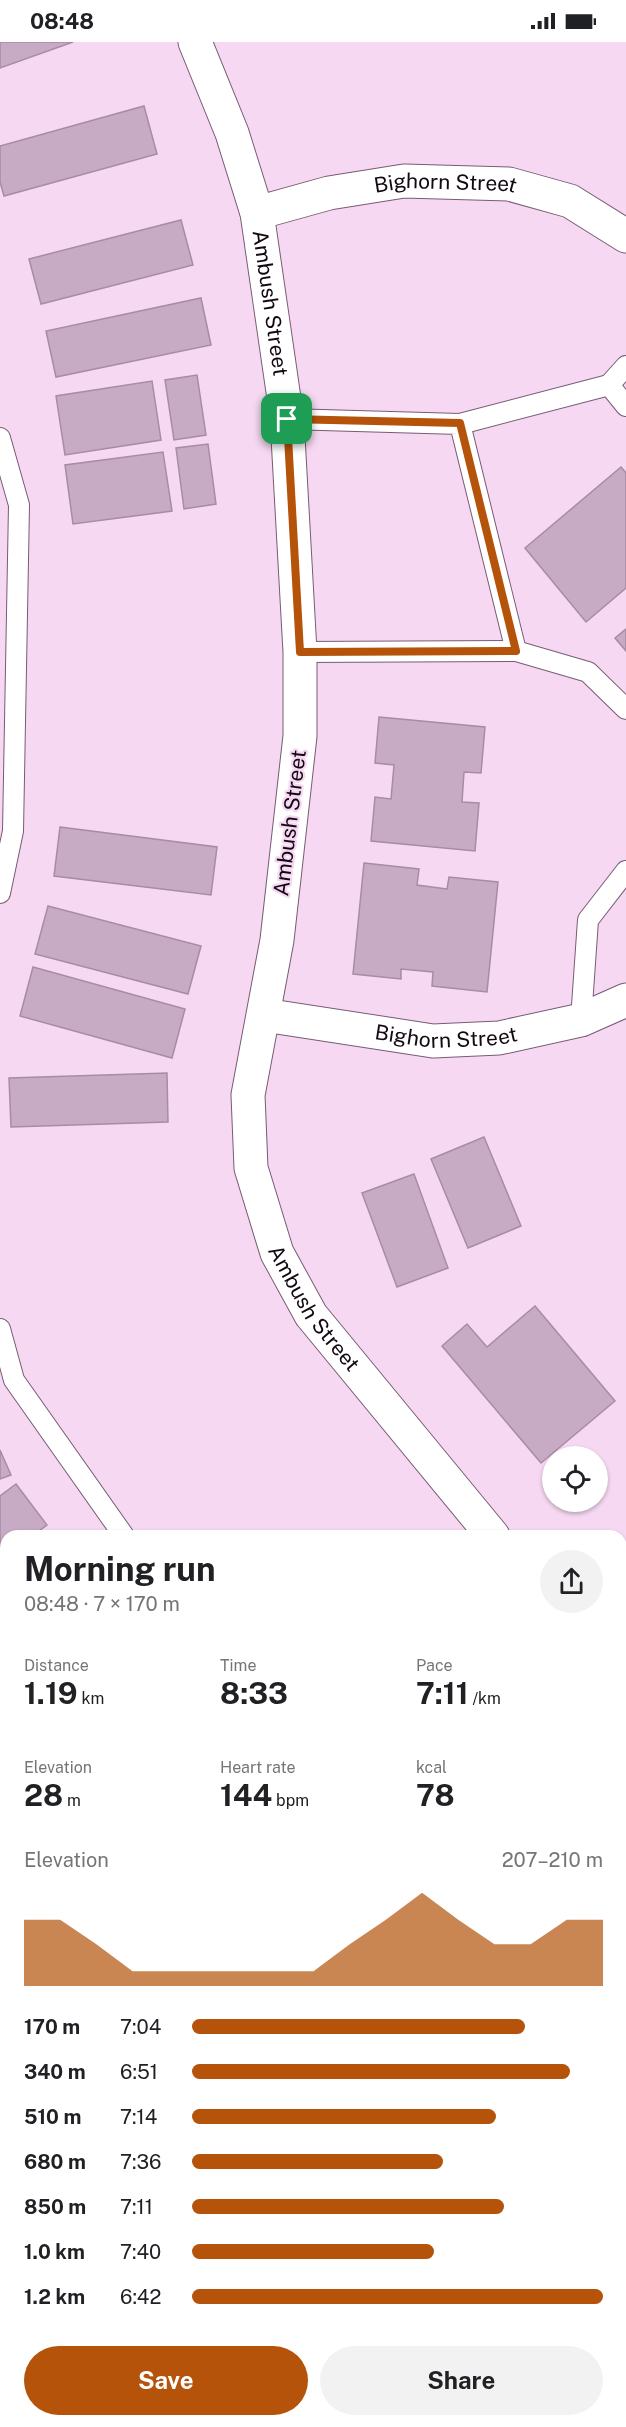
<!DOCTYPE html>
<html lang="en">
<head>
<meta charset="utf-8">
<style>
  :root { --surface:#fff; --page:#f2f2f2; --text:#202124; --muted:#757577; --accent:#b45309 }
  body { margin:0; font-family:"Public Sans",sans-serif; background:var(--page); color:var(--text); height:100vh; display:flex; flex-direction:column; font-size:22px; white-space:nowrap }
  * { box-sizing:border-box; margin:0 }
  p { font-size:20px; color:var(--muted) }
  .icon { flex:none; width:33px; height:33px; fill:none; stroke:currentColor; stroke-width:2; stroke-linecap:round; stroke-linejoin:round }
  .map { position:relative; flex:1; overflow:hidden }
  .panel { position:absolute; left:0px; top:1488px; width:627px; height:897px; display:flex; flex-direction:column; background:var(--surface); border-radius:18px 18px 0 0; box-shadow:0 2px 4px #0004 }
  .panel>* { flex:none }
  .tools { position:absolute; left:542px; top:1404px; display:grid; gap:12px }
  .tools a { display:grid; place-items:center; width:66px; height:66px; border-radius:50%; background:var(--surface); box-shadow:0 2px 4px #0004; font-size:30px }
  .pin { position:absolute; display:grid; place-items:center; width:51px; height:51px; color:#fff; margin:-26px; border-radius:12px; box-shadow:0 3px 9px #0006 }
  .round { display:grid; place-items:center; flex:none; width:63px; height:63px; border-radius:32px; background:var(--page) }
  .summary { display:flex; align-items:center; justify-content:space-between; height:102px; padding:0 24px }
  h1 { font-size:33px; font-weight:700; line-height:45px }
  .metrics { display:grid; grid-template-columns:repeat(3,1fr); gap:9px; height:102px; padding:6px 24px }
  .metrics div { display:grid; align-content:center }
  .metrics b { font-size:30px; font-weight:700 }
  .metrics small { font-size:16px; font-weight:400 }
  .metrics p { font-size:16px }
  .chart { height:168px; padding:12px 24px }
  .chart p { display:flex; justify-content:space-between }
  .chart svg { width:100%; height:108px; margin-top:6px; fill:var(--accent); opacity:.7 }
  .cta { display:flex; gap:12px; margin-top:auto; padding:12px 24px }
  .cta a { flex:1; height:69px; border-radius:36px; background:var(--accent); color:#fff; font-size:24px; font-weight:700; line-height:69px; text-align:center }
  .cta a+a { background:var(--page); color:var(--text) }
  ul { padding:0 24px; list-style:none; font-size:20px }
  li { display:grid; grid-template-columns:96px 72px 1fr; align-items:center; height:45px }
  li i { height:15px; border-radius:8px; background:var(--accent) }
  .status { display:flex; justify-content:space-between; align-items:center; height:42px; padding:0 30px; background:var(--surface); direction:ltr }
  .status svg { height:16px; fill:currentColor }
  .map>svg:first-child { display:block }
</style>
</head>
<body>
<div class="status"><b>08:48</b><svg viewBox="0 0 49 12"><path d="M0 12V9h3v3zM5 12V6h3v6zM10 12V3h3v9zM15 12V0h3v12zM26 1h20v11H26zM47 4h2v5h-2z"/></svg></div>
<div class="map">
<svg width="626" height="2385" viewBox="0 0 626 2385">
  <rect width="100%" height="100%" fill="#f6d8f2"/>
  <g fill="#c7aac3" stroke="#a88ba4" stroke-width="1.5">
    <polygon points="0,0 73,0 0,26"/>
    <polygon points="144,64 157,112 4,154 0,140 0,104"/>
    <polygon points="181,178 193,223 41,262 29,217"/>
    <polygon points="201,256 211,303 56,335 46,289"/>
    <polygon points="197,333 206,393 174,398 165,338"/>
    <polygon points="152,339 161,398 65,413 56,354"/>
    <polygon points="208,402 216,462 184,467 176,406"/>
    <polygon points="163,410 172,469 73,482 65,423"/>
    <polygon points="621,425 626,431 626,546 586,580 525,506"/>
    <polygon points="626,587 626,609 615,596"/>
    <polygon points="379,675 485,685 481,731 464,730 462,760 479,761 475,809 371,799 375,755 391,757 394,723 375,721"/>
    <polygon points="60,785 217,805 211,853 54,834"/>
    <polygon points="364,821 419,827 417,843 447,847 449,835 498,840 487,950 432,944 433,930 401,927 401,937 353,932"/>
    <polygon points="48,864 201,904 188,952 35,912"/>
    <polygon points="33,925 185,967 172,1016 20,974"/>
    <polygon points="167,1031 168,1080 11,1085 9,1036"/>
    <polygon points="484,1095 521,1184 468,1206 431,1117"/>
    <polygon points="414,1132 448,1226 397,1245 362,1151"/>
    <polygon points="535,1264 615,1359 541,1421 442,1304 467,1282 487,1305"/>
    <polygon points="0,1408 11,1433 0,1437"/>
    <polygon points="16,1442 47,1483 32,1494 6,1494 6,1514 0,1518 0,1454"/>
    <polygon points="6,1546 6,1612 0,1617 0,1551"/>
  </g>
  <g fill="none" stroke-linecap="round" stroke-linejoin="round">
    <defs>
      <g id="lane">
        <polyline points="626,324 609,343 626,364"/>
        <polyline points="287,377 460,382 516,609"/>
        <polyline points="460,382 609,343"/>
        <polyline points="0,396 19,463 13,789 0,851"/>
        <polyline points="300,610 516,609 588,630 626,667"/>
        <polyline points="581,978 588,878 626,829"/>
        <polyline points="0,1287 14,1338 124,1494"/>
      </g>
      <g id="street">
        <path id="s1" d="M 195,0 L 232,91 L 257,171 L 287,377 L 300,610 L 300,694 L 277,898 L 248,1053 L 251,1126 L 277,1211 L 311,1273 L 493,1494"/>
        <path id="s2" d="M 257,171 L 329,151 L 404,139 L 509,142 L 570,159 L 626,194"/>
        <path id="s3" d="M 264,973 L 433,999 L 499,996 L 581,978 L 626,958"/>
        <polyline points="621,1649 626,1655"/>
      </g>
      <g id="secondary">
        <polyline points="621,1735 626,1731"/>
        <polyline points="0,1868 6,1875"/>
        <polyline points="0,1910 6,1916"/>
        <polyline points="0,2257 6,2252"/>
        <polyline points="413,2379 418,2385"/>
      </g>
    </defs>
    <use href="#lane" stroke="#775c73" stroke-width="22"/>
    <use href="#street" stroke="#775c73" stroke-width="35"/>
    <use href="#secondary" stroke="#775c73" stroke-width="35"/>
    <use href="#lane" stroke="#fff" stroke-width="20"/>
    <use href="#street" stroke="#fff" stroke-width="33"/>
    <use href="#secondary" stroke="#fff" stroke-width="33"/>
  </g>
  <g fill="none" stroke-linecap="round" stroke-linejoin="round">
    <defs>
      <polygon id="route" points="287,377 460,381 516,609 300,610"/>
    </defs>
    <use href="#route" stroke="#fff" stroke-width="12"/>
    <use href="#route" stroke="#b45309" stroke-width="8"/>
  </g>
  <g text-anchor="middle" stroke-width="4.5" stroke-linejoin="round" paint-order="stroke">
    <g font-size="21" fill="#130912" stroke="#f6d8f2">
      <text dy="7" stroke="none"><textPath href="#s2" startOffset="192">Bighorn Street</textPath></text>
      <text dy="7" stroke="none"><textPath href="#s1" startOffset="273">Ambush Street</textPath></text>
      <text transform="translate(290 781) rotate(-83)" y="7">Ambush Street</text>
      <text dy="7" stroke="none"><textPath href="#s3" startOffset="184">Bighorn Street</textPath></text>
      <text dy="7" stroke="none"><textPath href="#s1" startOffset="1299">Ambush Street</textPath></text>
    </g>
  </g>
</svg>
<div class="tools">
<a><svg class="icon" aria-label="locate" viewBox="0 0 24 24"><circle cx="12" cy="12" r="6"/><path d="M12 2v4M12 18v4M2 12h4M18 12h4"/></svg></a>
</div>
<div class="pin" style="left:287px;top:377px;background:#1e9e55"><svg class="icon" aria-label="arrive" viewBox="0 0 24 24"><path d="M6 21V4h12l-3 4 3 4H6"/></svg></div>
<section class="panel">
<div class="summary"><div><h1>Morning run</h1><p>08:48 · 7 × 170 m</p></div><a class="round"><svg class="icon" aria-label="share" viewBox="0 0 24 24"><path d="M12 15V3M7 8l5-5 5 5M5 13v7h14v-7"/></svg></a></div>
<div class="metrics">
<div><p>Distance</p><b>1.19<small> km</small></b></div>
<div><p>Time</p><b>8:33</b></div>
<div><p>Pace</p><b>7:11<small> /km</small></b></div>
</div>
<div class="metrics">
<div><p>Elevation</p><b>28<small> m</small></b></div>
<div><p>Heart rate</p><b>144<small> bpm</small></b></div>
<div><p>kcal</p><b>78</b></div>
</div>
<div class="chart"><p><span>Elevation</span>207–210 m</p>
<svg viewBox="0 0 160 44" preserveAspectRatio="none"><path d="M0 44V17L10 17L20 27L30 38L40 38L50 38L60 38L70 38L80 38L90 27L100 17L110 6L120 17L130 27L140 27L150 17L160 17V44z"/></svg>
</div>
<ul>
<li><b>170 m</b>7:04<i style="width:81%"></i></li>
<li><b>340 m</b>6:51<i style="width:92%"></i></li>
<li><b>510 m</b>7:14<i style="width:74%"></i></li>
<li><b>680 m</b>7:36<i style="width:61%"></i></li>
<li><b>850 m</b>7:11<i style="width:76%"></i></li>
<li><b>1.0 km</b>7:40<i style="width:59%"></i></li>
<li><b>1.2 km</b>6:42<i style="width:100%"></i></li>
</ul>
<div class="cta"><a>Save</a><a>Share</a></div>
</section>
</div>
</body>
</html>
